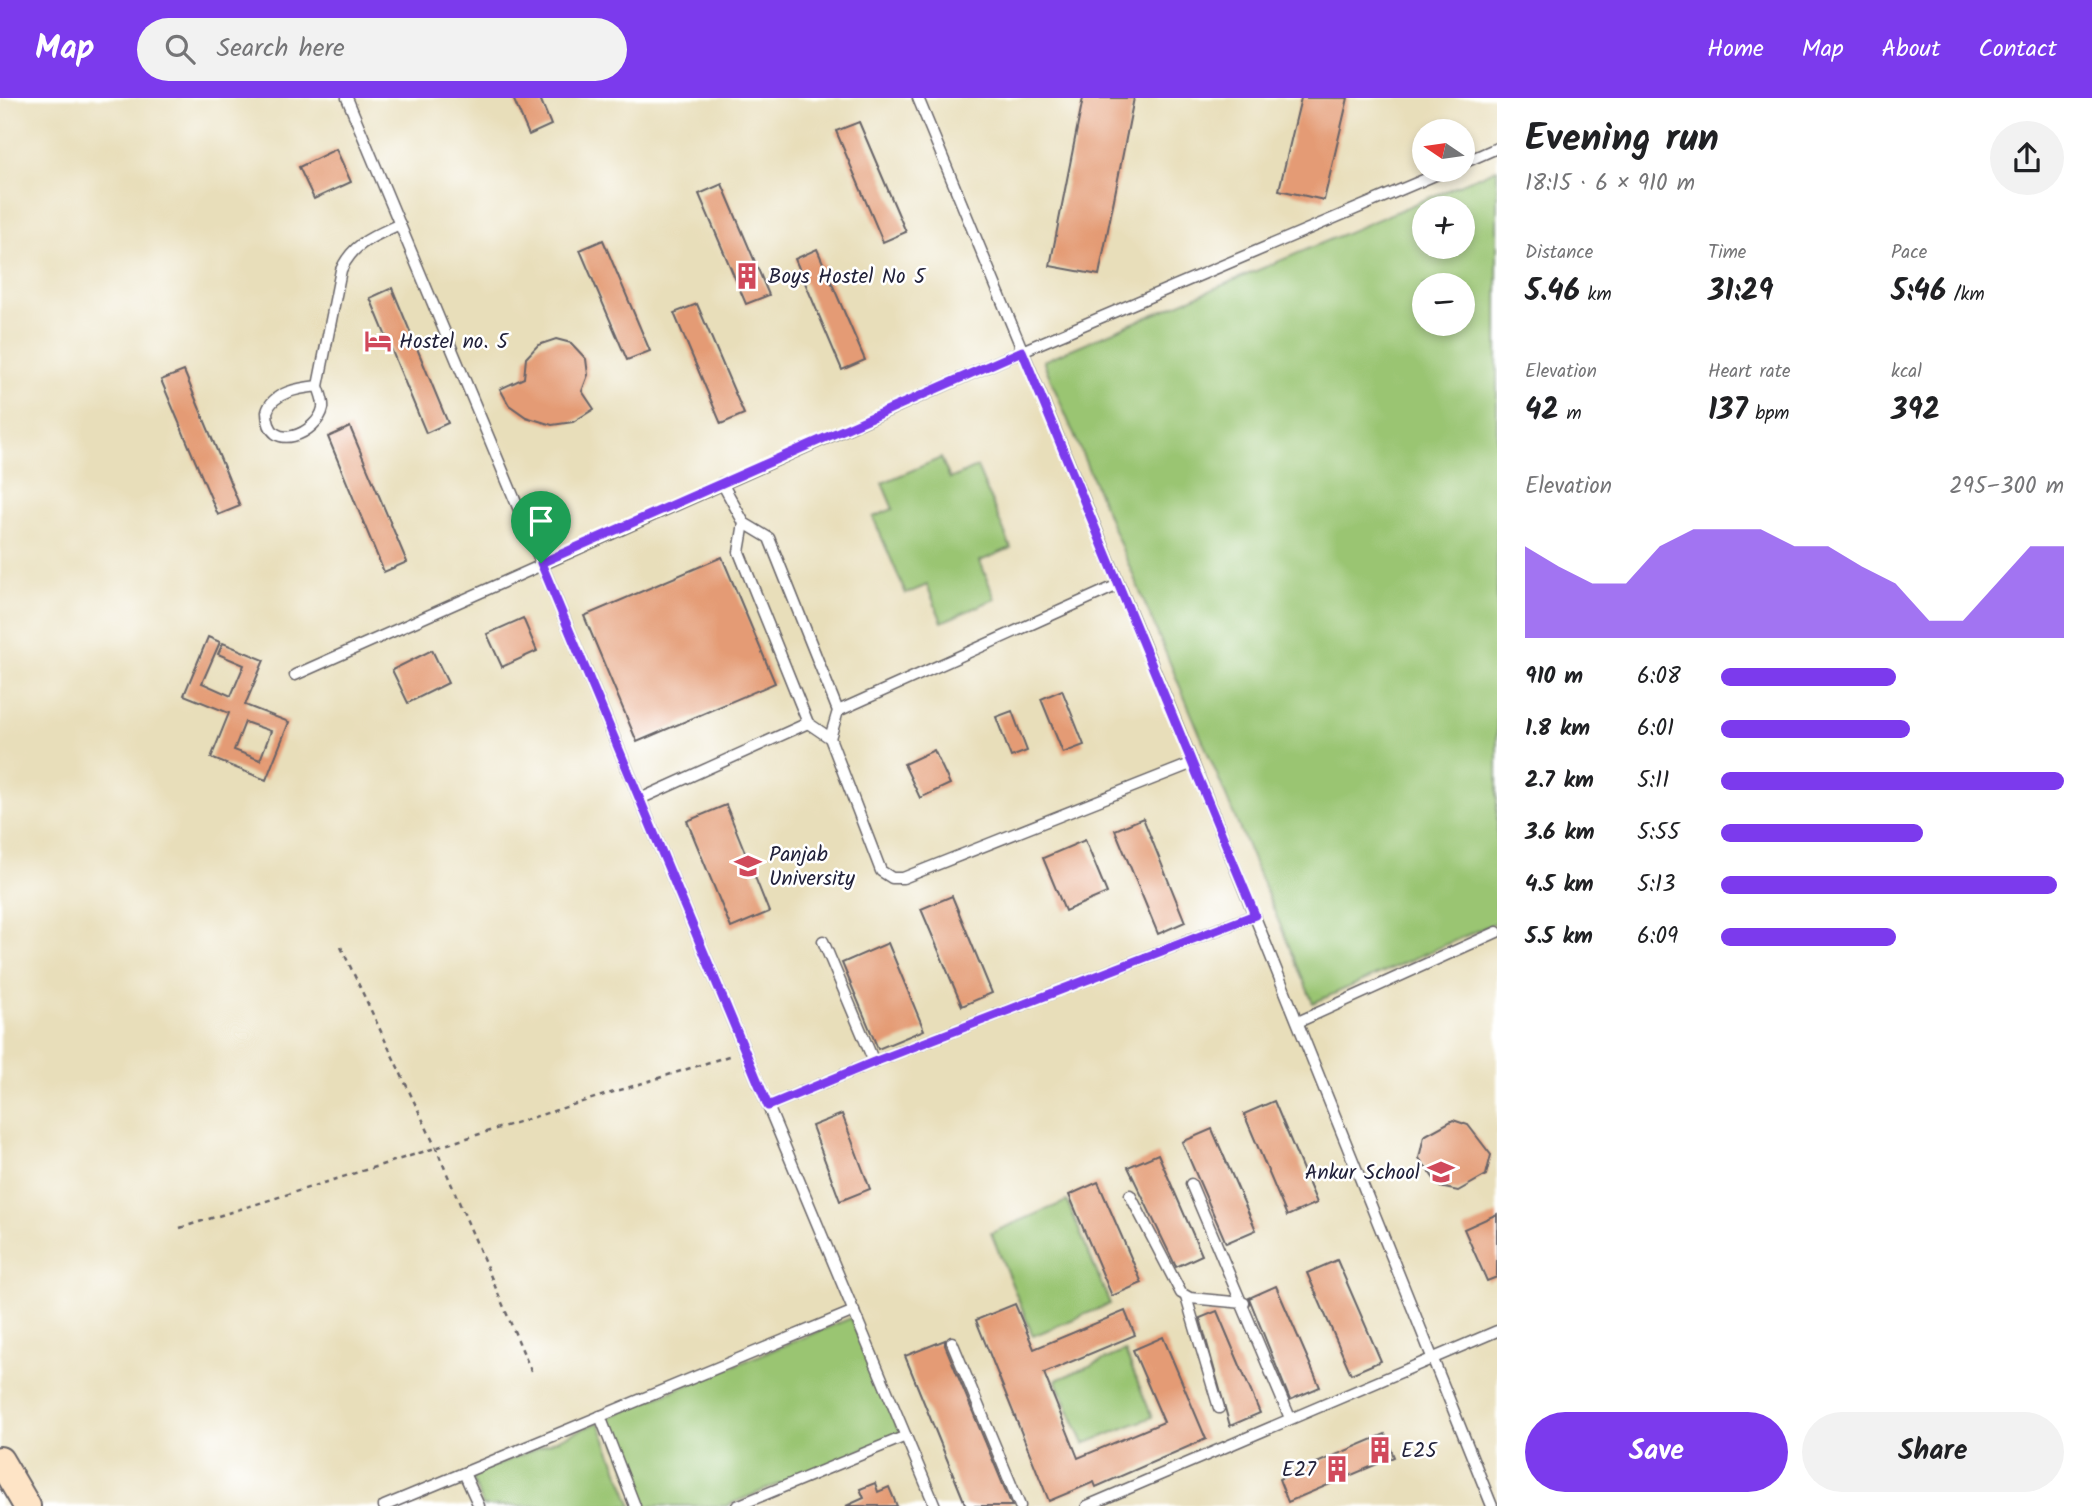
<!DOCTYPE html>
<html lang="en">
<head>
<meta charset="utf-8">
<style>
  :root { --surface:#fff; --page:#f2f2f2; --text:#202124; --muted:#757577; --accent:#7c3aed }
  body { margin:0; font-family:Kalam,sans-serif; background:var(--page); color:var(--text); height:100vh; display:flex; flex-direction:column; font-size:26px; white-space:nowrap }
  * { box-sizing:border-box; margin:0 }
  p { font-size:23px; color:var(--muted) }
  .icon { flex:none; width:38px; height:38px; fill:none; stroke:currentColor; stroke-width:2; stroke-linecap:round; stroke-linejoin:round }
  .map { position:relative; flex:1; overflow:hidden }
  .sheet { display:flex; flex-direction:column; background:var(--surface); width:595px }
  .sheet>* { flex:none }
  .needle { width:46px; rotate:283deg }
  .fabs { position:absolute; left:1412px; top:21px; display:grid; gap:14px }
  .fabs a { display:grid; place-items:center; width:63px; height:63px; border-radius:50%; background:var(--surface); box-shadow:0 4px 10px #0003; font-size:35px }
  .pin { position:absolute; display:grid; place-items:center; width:60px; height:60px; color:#fff; margin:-72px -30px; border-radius:50% 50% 50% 0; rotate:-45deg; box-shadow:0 0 7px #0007 }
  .pin .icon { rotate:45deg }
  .round { display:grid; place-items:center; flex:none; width:74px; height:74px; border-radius:37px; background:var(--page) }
  .overview { display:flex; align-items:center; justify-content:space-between; height:119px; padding:0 28px }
  h1 { font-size:38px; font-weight:700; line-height:52px }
  .metrics { display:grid; grid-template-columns:repeat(3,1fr); gap:10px; height:119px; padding:7px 28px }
  .metrics div { display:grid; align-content:center }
  .metrics b { font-size:30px; font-weight:700 }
  .metrics small { font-size:19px; font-weight:400 }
  .metrics p { font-size:19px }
  .chart { height:196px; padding:14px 28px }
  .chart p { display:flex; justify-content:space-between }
  .chart svg { width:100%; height:126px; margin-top:7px; fill:var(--accent); opacity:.7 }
  .button { display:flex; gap:14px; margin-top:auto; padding:14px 28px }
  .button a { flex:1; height:80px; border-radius:42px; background:var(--accent); color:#fff; font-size:28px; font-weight:700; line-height:80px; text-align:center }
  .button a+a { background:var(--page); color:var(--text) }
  ul { padding:0 28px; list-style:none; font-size:23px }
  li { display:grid; grid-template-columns:112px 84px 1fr; align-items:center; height:52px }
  li i { height:18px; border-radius:9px; background:var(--accent) }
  header { display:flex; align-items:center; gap:42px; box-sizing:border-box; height:98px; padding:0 35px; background:var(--accent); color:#fff }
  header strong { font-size:33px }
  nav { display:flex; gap:38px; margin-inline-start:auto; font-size:24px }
  .search { width:490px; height:63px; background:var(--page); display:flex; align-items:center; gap:18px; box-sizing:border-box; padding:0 24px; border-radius:38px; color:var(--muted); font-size:26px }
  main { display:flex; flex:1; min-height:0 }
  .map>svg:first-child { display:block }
</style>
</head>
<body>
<header>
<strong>Map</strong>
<div class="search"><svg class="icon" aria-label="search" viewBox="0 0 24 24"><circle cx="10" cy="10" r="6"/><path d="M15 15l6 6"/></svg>Search here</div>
<nav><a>Home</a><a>Map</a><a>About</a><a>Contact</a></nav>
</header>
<main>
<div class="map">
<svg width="1497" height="1408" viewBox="0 0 1497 1408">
  <rect width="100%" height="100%" fill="#fff"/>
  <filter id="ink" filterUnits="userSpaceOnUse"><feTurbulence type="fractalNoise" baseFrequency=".0143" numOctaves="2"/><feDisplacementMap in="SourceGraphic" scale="14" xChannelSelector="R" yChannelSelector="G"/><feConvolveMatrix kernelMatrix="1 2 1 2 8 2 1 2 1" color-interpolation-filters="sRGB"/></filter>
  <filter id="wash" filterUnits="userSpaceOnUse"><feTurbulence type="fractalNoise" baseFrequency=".00686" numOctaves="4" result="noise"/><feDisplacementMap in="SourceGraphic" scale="28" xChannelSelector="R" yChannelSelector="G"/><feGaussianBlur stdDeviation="1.57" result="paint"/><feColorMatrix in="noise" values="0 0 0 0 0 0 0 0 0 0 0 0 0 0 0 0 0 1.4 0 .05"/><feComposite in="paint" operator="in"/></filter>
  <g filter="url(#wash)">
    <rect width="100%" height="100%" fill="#e8deba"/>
    <g fill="#9ac572" stroke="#5e7456" stroke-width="2" fill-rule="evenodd">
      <path d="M 1497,71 L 1497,824 L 1313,905 L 1043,263 ZM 1424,110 L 1463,110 L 1463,149 L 1424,149 ZM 1424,187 L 1463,187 L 1463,226 L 1424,226 Z"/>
      <polygon points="941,360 950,381 977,369 1011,450 980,463 995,501 942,524 927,487 906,496 873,419 893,411 882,385"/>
      <polygon points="1067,1103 1110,1206 1033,1238 991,1135"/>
      <polygon points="851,1220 900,1336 726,1408 641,1408 606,1320"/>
      <polygon points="1125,1253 1152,1319 1084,1346 1056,1282"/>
      <polygon points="599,1324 632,1408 483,1408 471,1378"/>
    </g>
    <g id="blocks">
      <g fill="#e49b74" fill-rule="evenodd">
        <polygon points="513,0 540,0 551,27 529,37"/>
        <polygon points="1083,0 1134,0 1099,177 1050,168"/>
        <polygon points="1301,0 1348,0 1324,102 1279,92"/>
        <polygon points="859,24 906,134 883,144 836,33"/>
        <polygon points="336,51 351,84 314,101 299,69"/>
        <polygon points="722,86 769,197 746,206 699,96"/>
        <polygon points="603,142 650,253 627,262 580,152"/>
        <polygon points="817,151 865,262 842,272 795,161"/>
        <polygon points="392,190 448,325 426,335 370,200"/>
        <polygon points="697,206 744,316 721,326 674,215"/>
        <polygon points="556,241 571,245 586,261 588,277 582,293 594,311 573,324 552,327 526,319 509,307 500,291 524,280 526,260 538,247"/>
        <polygon points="184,273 240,408 218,417 161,282"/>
        <polygon points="350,329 407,464 384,474 328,339"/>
        <polygon points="722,459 775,585 637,644 584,518"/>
        <polygon points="523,520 537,553 502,569 487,536"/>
        <path d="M 208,539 L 220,544 L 202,585 L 231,598 L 244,567 L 218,556 L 223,545 L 264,562 L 245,607 L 289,624 L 266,682 L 211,660 L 229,615 L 184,597 ZM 245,624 L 271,633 L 260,662 L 234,652 Z"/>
        <polygon points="432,552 448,585 408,605 392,572"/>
        <polygon points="1062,592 1084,647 1063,655 1041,601"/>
        <polygon points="1012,613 1027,653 1011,659 996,619"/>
        <polygon points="934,652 950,686 920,700 904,666"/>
        <polygon points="726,707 769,814 731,830 687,723"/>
        <polygon points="1143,720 1185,824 1158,836 1115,732"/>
        <polygon points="1085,742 1107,795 1065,813 1043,760"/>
        <polygon points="952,798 992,895 962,908 921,811"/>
        <polygon points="888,845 924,932 878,951 842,865"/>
        <polygon points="1274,1003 1317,1105 1287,1118 1244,1016"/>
        <polygon points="842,1016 870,1091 840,1103 812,1028"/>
        <polygon points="1453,1022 1468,1027 1491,1057 1486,1077 1458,1093 1440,1089 1419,1060 1424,1038"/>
        <polygon points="1212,1031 1256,1132 1226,1145 1182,1044"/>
        <polygon points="1158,1056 1202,1157 1176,1169 1128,1069"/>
        <polygon points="1098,1084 1142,1185 1112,1198 1069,1097"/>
        <polygon points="1497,1116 1497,1179 1487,1183 1464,1131"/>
        <polygon points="1337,1162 1381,1263 1351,1276 1307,1175"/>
        <polygon points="1276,1188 1320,1289 1290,1302 1249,1200"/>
        <polygon points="1015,1206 1034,1251 1125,1213 1135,1237 1044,1275 1078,1360 1164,1324 1133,1252 1163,1239 1206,1341 1096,1389 1094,1384 1049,1403 976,1222"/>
        <polygon points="1217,1213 1260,1315 1230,1328 1200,1220"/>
        <polygon points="945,1242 945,1247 1012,1408 966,1408 905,1258"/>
        <polygon points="1385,1336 1394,1359 1288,1404 1279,1381"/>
        <polygon points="875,1385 878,1394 889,1389 897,1408 846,1408 864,1400 860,1391"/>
      </g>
    </g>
  </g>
  <g filter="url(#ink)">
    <use href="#blocks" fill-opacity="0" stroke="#676467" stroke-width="2"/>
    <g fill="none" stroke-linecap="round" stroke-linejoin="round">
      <defs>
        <g id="lane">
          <polyline points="347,0 935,1408"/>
          <polyline points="918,0 1193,665 1492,1408"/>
          <polyline points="1463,65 1497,50"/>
          <path d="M 318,288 C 320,295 324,303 323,310 C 318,335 268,358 267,314 C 272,294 300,290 318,288 L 341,172 C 353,145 374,138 400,126"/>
          <polyline points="722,385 744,425 769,440 838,613 830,640"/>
          <polyline points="744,425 739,454 808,625 830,640 881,773 892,780 903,780 1193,665"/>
          <polyline points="295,577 1022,253 1447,72"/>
          <polyline points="838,613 1118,487"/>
          <polyline points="640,701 808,625"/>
          <polyline points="823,843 874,964"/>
          <polyline points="1298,924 1497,834"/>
          <polyline points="768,1008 874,964 1255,817"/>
          <polyline points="1191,1086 1290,1320"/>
          <polyline points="1130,1097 1181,1195 1190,1200 1244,1205"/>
          <polyline points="1186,1199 1219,1310"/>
          <polyline points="952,1244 1020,1408"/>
          <polyline points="600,1318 635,1408"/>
          <polyline points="464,1375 479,1408"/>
          <polyline points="384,1408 854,1213"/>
          <polyline points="737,1408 906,1338"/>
          <polyline points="1087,1408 1497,1233"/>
        </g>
        <polyline id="secondary" points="0,1362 27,1408"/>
      </defs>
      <use href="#lane" stroke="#676467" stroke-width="13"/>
      <use href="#secondary" stroke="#676467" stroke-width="30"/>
      <g stroke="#676467" stroke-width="2.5" stroke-dasharray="5 5" stroke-linecap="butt">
        <polyline points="341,849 436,1050 532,1275"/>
        <polyline points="180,1130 732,957"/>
      </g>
      <use href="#lane" stroke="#fff" stroke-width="10"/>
      <use href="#secondary" stroke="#fee4c6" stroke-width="26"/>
    </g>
  </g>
  <g fill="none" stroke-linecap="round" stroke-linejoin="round" filter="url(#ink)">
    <defs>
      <polygon id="route" points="1022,253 1255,817 874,964 768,1008 541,465"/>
    </defs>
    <use href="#route" stroke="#fff" stroke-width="14"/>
    <use href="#route" stroke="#7c3aed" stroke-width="9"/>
  </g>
  <defs>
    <symbol id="building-bare" viewBox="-9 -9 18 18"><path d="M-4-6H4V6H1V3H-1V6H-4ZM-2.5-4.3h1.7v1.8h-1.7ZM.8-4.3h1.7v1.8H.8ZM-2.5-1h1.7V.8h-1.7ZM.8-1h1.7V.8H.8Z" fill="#d1495b" stroke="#fff" stroke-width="2.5" paint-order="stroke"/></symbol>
    <symbol id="hotel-bare" viewBox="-9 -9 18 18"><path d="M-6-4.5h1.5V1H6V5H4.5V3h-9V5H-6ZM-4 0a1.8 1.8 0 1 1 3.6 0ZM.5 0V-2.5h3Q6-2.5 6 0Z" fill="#d1495b" stroke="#fff" stroke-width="2.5" paint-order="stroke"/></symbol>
    <symbol id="university-bare" viewBox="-9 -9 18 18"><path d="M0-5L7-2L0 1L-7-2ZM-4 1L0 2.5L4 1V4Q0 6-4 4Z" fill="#d1495b" stroke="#fff" stroke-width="2.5" paint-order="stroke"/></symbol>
    <symbol id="school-bare" viewBox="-9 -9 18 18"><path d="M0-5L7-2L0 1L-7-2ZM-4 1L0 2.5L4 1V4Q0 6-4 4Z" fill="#d1495b" stroke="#fff" stroke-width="2.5" paint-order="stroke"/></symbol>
  </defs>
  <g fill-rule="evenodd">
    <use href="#building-bare" x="728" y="159" width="38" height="38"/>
    <use href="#hotel-bare" x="359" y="224" width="38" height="38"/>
    <use href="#university-bare" x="729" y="749" width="38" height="38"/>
    <use href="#school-bare" x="1422" y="1055" width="38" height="38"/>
    <use href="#building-bare" x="1361" y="1333" width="38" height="38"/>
    <use href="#building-bare" x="1318" y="1352" width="38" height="38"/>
  </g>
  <g text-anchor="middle" stroke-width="5" stroke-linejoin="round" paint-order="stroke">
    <g font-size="21" fill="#22223b" stroke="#fff" text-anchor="start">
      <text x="768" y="185">Boys Hostel No 5</text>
      <text x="399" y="250">Hostel no. 5</text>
      <text x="769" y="763">Panjab<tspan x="769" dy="24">University</tspan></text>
      <text x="1420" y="1081" text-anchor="end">Ankur School</text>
      <text x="1401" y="1359">E25</text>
      <text x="1316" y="1378" text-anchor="end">E27</text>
    </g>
  </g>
</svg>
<div class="fabs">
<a><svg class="needle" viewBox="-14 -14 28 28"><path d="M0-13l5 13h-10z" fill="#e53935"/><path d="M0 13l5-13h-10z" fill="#757577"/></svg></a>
<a>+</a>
<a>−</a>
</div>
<div class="pin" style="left:541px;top:465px;background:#1e9e55"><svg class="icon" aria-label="arrive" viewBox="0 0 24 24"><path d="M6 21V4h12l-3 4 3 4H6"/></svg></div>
</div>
<section class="sheet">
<div class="overview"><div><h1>Evening run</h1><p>18:15 · 6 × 910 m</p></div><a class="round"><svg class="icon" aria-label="share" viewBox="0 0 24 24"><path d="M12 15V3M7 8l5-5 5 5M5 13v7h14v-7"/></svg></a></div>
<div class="metrics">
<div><p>Distance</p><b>5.46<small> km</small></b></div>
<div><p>Time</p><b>31:29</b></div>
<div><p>Pace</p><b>5:46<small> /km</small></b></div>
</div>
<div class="metrics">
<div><p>Elevation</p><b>42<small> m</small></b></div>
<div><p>Heart rate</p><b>137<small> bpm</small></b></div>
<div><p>kcal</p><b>392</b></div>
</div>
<div class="chart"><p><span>Elevation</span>295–300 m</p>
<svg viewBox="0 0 160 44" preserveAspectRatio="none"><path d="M0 44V12L10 19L20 25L30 25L40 12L50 6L60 6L70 6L80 12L90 12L100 19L110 25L120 38L130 38L140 25L150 12L160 12V44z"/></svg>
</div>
<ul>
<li><b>910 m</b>6:08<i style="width:51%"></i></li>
<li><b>1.8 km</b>6:01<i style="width:55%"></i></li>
<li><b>2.7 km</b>5:11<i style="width:100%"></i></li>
<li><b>3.6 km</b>5:55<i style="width:59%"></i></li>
<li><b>4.5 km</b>5:13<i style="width:98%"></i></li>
<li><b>5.5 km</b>6:09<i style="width:51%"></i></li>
</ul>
<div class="button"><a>Save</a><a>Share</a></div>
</section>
</main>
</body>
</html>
